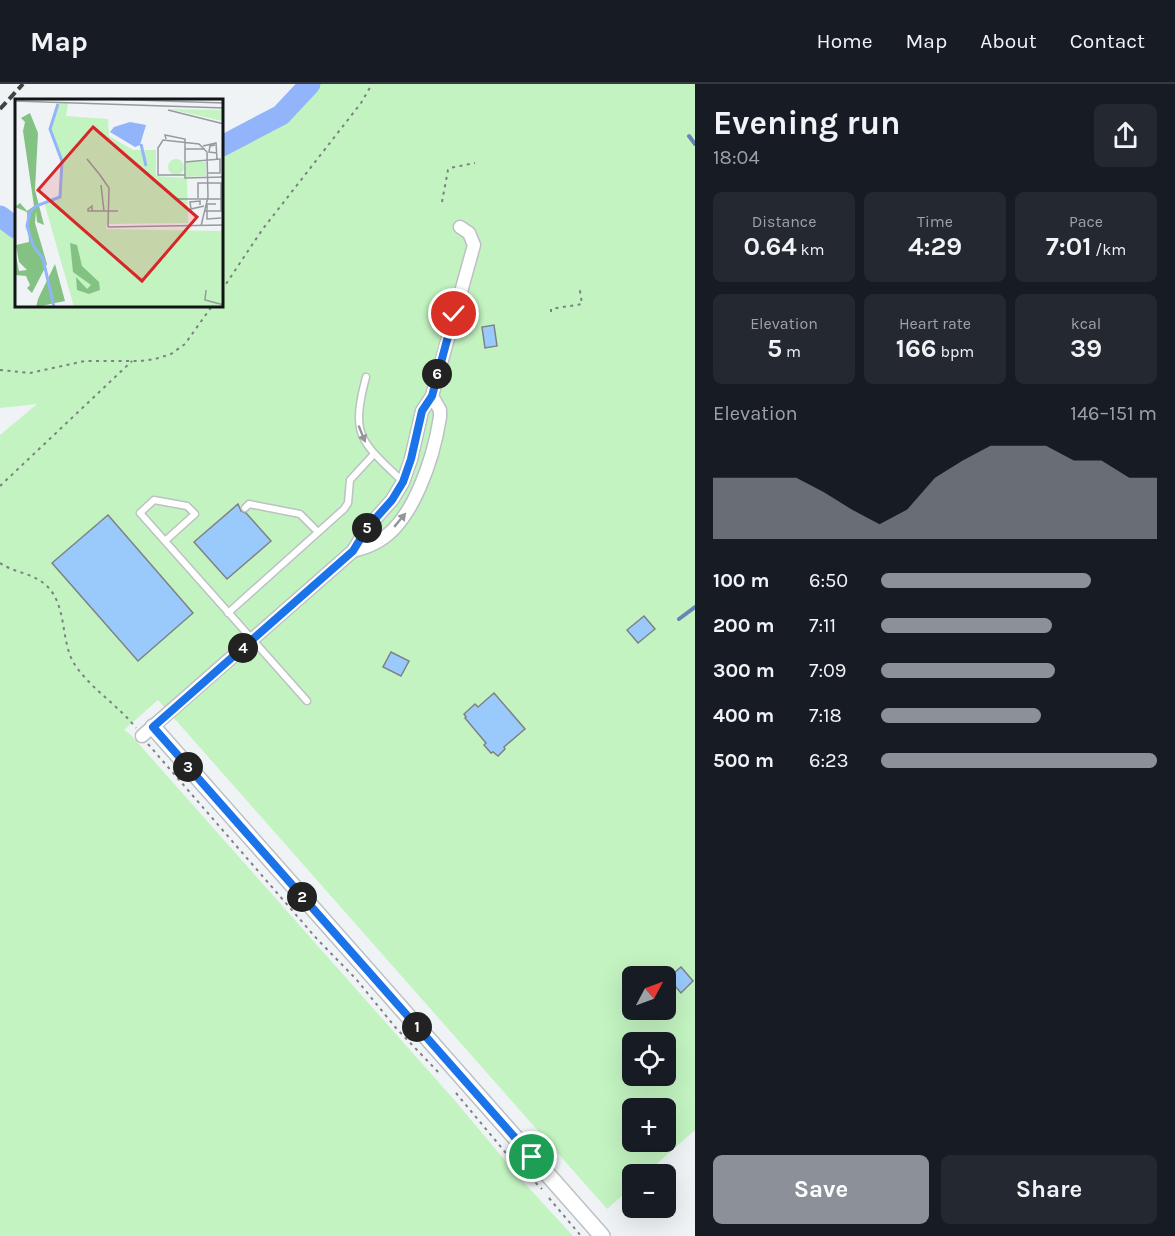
<!DOCTYPE html>
<html lang="en">
<head>
<meta charset="utf-8">
<style>
  :root { --surface:#171b24; --page:#242831; --text:#f1f3f6; --muted:#9ea1a6; --line:#363941; --accent:#8c9099 }
  body { margin:0; font-family:Karla,sans-serif; background:var(--page); color:var(--text); height:100vh; display:flex; flex-direction:column; font-size:22px; white-space:nowrap }
  * { box-sizing:border-box; margin:0 }
  p { font-size:20px; color:var(--muted) }
  .icon { flex:none; width:33px; height:33px; fill:none; stroke:currentColor; stroke-width:2; stroke-linecap:round; stroke-linejoin:round }
  .map { position:relative; flex:1; overflow:hidden }
  .drawer { display:flex; flex-direction:column; background:var(--surface); width:480px }
  .drawer>* { flex:none }
  .needle { width:39px; rotate:49deg }
  .tools { position:absolute; left:622px; top:882px; display:grid; gap:12px }
  .tools a { display:grid; place-items:center; width:54px; height:54px; border-radius:9px; background:var(--surface); box-shadow:0 6px 24px #0002; font-size:30px }
  .pin { position:absolute; display:grid; place-items:center; width:51px; height:51px; color:#fff; margin:-26px; border:3px solid #fff; border-radius:50%; box-shadow:0 2px 6px #0007 }
  .km { position:absolute; width:30px; height:30px; margin:-15px; border-radius:50%; background:#222; color:#fff; font-size:16px; line-height:30px; text-align:center }
  .round { display:grid; place-items:center; flex:none; width:63px; height:63px; border-radius:9px; background:var(--page) }
  .head { display:flex; align-items:center; justify-content:space-between; height:102px; padding:0 18px }
  h1 { font-size:33px; font-weight:700; line-height:45px }
  .stats { display:grid; grid-template-columns:repeat(3,1fr); gap:9px; height:102px; padding:6px 18px }
  .stats div { display:grid; align-content:center; border-radius:9px; background:var(--page); text-align:center }
  .stats b { font-size:26px; font-weight:700 }
  .stats small { font-size:16px; font-weight:400 }
  .stats p { font-size:16px }
  .chart { height:168px; padding:12px 18px }
  .chart p { display:flex; justify-content:space-between }
  .chart svg { width:100%; height:108px; margin-top:6px; fill:var(--accent); opacity:.7 }
  .primary-button { display:flex; gap:12px; margin-top:auto; padding:12px 18px }
  .primary-button a { flex:1; height:69px; border-radius:9px; background:var(--accent); color:#fff; font-size:24px; font-weight:700; line-height:69px; text-align:center }
  .primary-button a+a { background:var(--page); color:var(--text) }
  ul { padding:0 18px; list-style:none; font-size:20px }
  li { display:grid; grid-template-columns:96px 72px 1fr; align-items:center; height:45px }
  li i { height:15px; border-radius:8px; background:var(--accent) }
  header { display:flex; align-items:center; gap:36px; box-sizing:border-box; height:84px; padding:0 30px; background:var(--surface); border-bottom:2px solid var(--line) }
  header strong { font-size:28px }
  nav { display:flex; gap:33px; margin-inline-start:auto; font-size:21px }
  main { display:flex; flex:1; min-height:0 }
  .map>svg:first-child { display:block }
</style>
</head>
<body>
<header>
<strong>Map</strong>
<nav><a>Home</a><a>Map</a><a>About</a><a>Contact</a></nav>
</header>
<main>
<div class="map">
<svg width="695" height="1152" viewBox="0 0 695 1152">
  <rect width="100%" height="100%" fill="#eff3f6"/>
  <path fill="#c3f3c1" fill-rule="evenodd" d="M 310,0 L 695,0 L 695,1046 L 645,1090 L 633,1090 L 633,1102 L 607,1125 L 158,616 L 124,646 L 130,650 L 457,1019 L 518,1092 L 573,1152 L 0,1152 L 0,351 L 37,320 L 0,324 L 0,132 L 16,144 L 16,222 L 222,222 L 222,62 L 281,31 ZM 633,892 L 666,892 L 666,926 L 633,926 ZM 633,958 L 666,958 L 666,992 L 633,992 ZM 633,1024 L 666,1024 L 666,1058 L 633,1058 Z"/>
  <g fill="none" stroke-linecap="round" stroke-linejoin="round">
    <g stroke="#6b84b6" stroke-width="4">
      <polyline points="689,52 695,60"/>
      <polyline points="679,535 695,523"/>
    </g>
    <g stroke="#91b4fb" stroke-width="21">
      <polyline points="222,62 281,31 310,0"/>
      <polyline points="0,132 16,144"/>
    </g>
  </g>
  <g fill="#9acafc" stroke="#7f8285" stroke-width="1.5">
    <polygon points="494,241 497,262 485,264 482,243"/>
    <polygon points="238,420 241,427 246,429 271,457 227,495 194,458"/>
    <polygon points="108,431 193,529 138,577 52,479"/>
    <polygon points="644,532 655,545 638,559 627,546"/>
    <polygon points="391,568 409,577 401,592 383,583"/>
    <polygon points="494,609 525,645 504,663 505,665 498,672 493,668 491,669 484,661 486,659 465,634 466,633 464,630 475,620 478,623"/>
    <polygon points="681,883 693,897 681,909 668,894"/>
  </g>
  <g fill="none" stroke-linecap="round" stroke-linejoin="round">
    <defs>
      <g id="service">
        <path d="M 366,293 C 350,353 361,357 403,398"/>
        <polyline points="245,424 249,420 300,430 318,448"/>
        <polyline points="165,457 195,430 187,422 154,416 140,429 307,617"/>
        <polyline points="228,529 344,425 348,419 350,396 374,370"/>
      </g>
      <g id="minor">
        <path d="M 353,467 C 360,465 368,463 375,459 C 413,441 434,372 440,333 L 440,326 L 432,312"/>
        <polyline points="142,652 353,467 367,444 392,416 403,398 411,375 422,327 432,312 474,161 469,149 460,143"/>
      </g>
      <polyline id="tertiary" points="153,643 602,1152"/>
    </defs>
    <use href="#service" stroke="#bdc0c4" stroke-width="9"/>
    <use href="#minor" stroke="#bdc0c4" stroke-width="15"/>
    <use href="#tertiary" stroke="#bdc0c4" stroke-width="18"/>
    <g stroke="#7d8082" stroke-width="2" stroke-dasharray="3 4.5" stroke-linecap="butt">
      <polyline points="442,118 448,86 450,84 475,79"/>
      <polyline points="222,206 262,146 361,19 372,0"/>
      <polyline points="551,228 551,225 582,220 580,207 582,207"/>
      <polyline points="0,286 30,289 85,277 141,277 155,275 171,270 185,260 212,222"/>
      <polyline points="0,402 132,277"/>
      <path d="M 0,479 C 13,488 30,489 42,498 C 69,517 59,557 75,581 C 92,606 118,621 136,644"/>
      <polyline points="148,660 317,855 356,895 396,944 441,991"/>
      <polyline points="456,1009 510,1074 542,1105"/>
      <polyline points="549,1114 581,1152"/>
    </g>
    <use href="#service" stroke="#fff" stroke-width="6"/>
    <use href="#minor" stroke="#fff" stroke-width="12"/>
    <use href="#tertiary" stroke="#fff" stroke-width="15"/>
    <polyline stroke="#404244" stroke-width="4" stroke-dasharray="9 4.5" stroke-linecap="butt" points="0,25 23,0"/>
  </g>
  <defs><path id="oneway-solid" d="M-6-.8H1V-3.2L6.5 0L1 3.2V.8H-6Z" transform="scale(1.5)"/></defs>
  <g fill="#949596">
    <use href="#oneway-solid" transform="translate(362 350) rotate(68)"/>
    <use href="#oneway-solid" transform="translate(400 436) rotate(-50)"/>
  </g>
  <g fill="none" stroke-linecap="round" stroke-linejoin="round">
    <defs>
      <polyline id="route" points="454,230 432,312 422,327 411,375 403,398 392,416 367,444 353,467 153,643 532,1073"/>
    </defs>
    <use href="#route" stroke="#fff" stroke-width="12"/>
    <use href="#route" stroke="#1a73e8" stroke-width="8"/>
  </g>
  <g transform="translate(15 15)">
    <rect width="208" height="208" fill="#eff3f6"/>
    <path d="M 42,4 L 53,4 L 51,17 L 93,20 L 94,37 L 118,51 L 141,51 L 141,77 L 172,79 L 173,124 L 92,125 L 91,130 L 208,132 L 208,208 L 59,208 L 29,103 L 45,98 L 47,62 L 35,30 ZM 154,10 L 208,11 L 208,22 ZM153 68a8 8 0 1 1 16 0a8 8 0 1 1-16 0ZM 171,63 L 191,63 L 191,77 L 171,78 Z" fill="#c3f3c1"/>
    <path d="M 15,14 L 23,34 L 20,91 L 29,126 L 22,123 L 21,112 L 20,124 L 32,165 L 17,194 L 12,189 L 15,186 L 11,177 L 0,176 L 0,152 L 4,172 L 12,171 L 4,163 L 1,146 L 14,143 L 12,113 L 0,108 L 5,104 L 12,112 L 19,107 L 8,32 L 10,23 L 6,19 ZM 55,144 L 62,146 L 67,167 L 84,183 L 85,191 L 74,195 L 62,191 L 61,178 L 72,190 L 76,186 L 58,173 ZM 40,165 L 50,202 L 21,208 L 23,200 Z" fill="#83c283"/>
    <path d="M 115,23 L 131,26 L 125,46 L 120,48 L 95,33 L 99,28 Z" fill="#91b4fb"/>
    <path fill="none" stroke="#91b4fb" stroke-width="3" d="M 126,45 L 131,67M 39,208 L 28,160 L 18,146 L 12,127 L 15,113 L 21,107 L 45,98 L 47,62 L 35,30 L 43,5"/>
    <path fill="none" stroke="#979a9c" stroke-width="1.5" d="M 89,0 L 209,4M 0,2 L 209,9M 153,11 L 209,25M 151,40 L 150,36 L 170,40 L 170,79 L 209,78M 200,46 L 195,47 L 194,53 L 202,54M 188,47 L 201,44 L 202,60M 170,50 L 190,50M 72,60 L 85,76M 170,63 L 205,60 L 205,74 L 192,74M 85,76 L 94,89 L 93,128M 170,76 L 143,76 L 143,49 L 148,41 L 184,45 L 192,53 L 193,98 L 186,127M 86,86 L 89,112M 183,99 L 183,84 L 206,84 L 206,100M 162,100 L 206,100 L 206,112 L 189,112M 201,105 L 192,105 L 192,120 L 206,119M 185,106 L 185,102 L 175,103 L 176,110 L 189,107M 77,112 L 77,107 L 73,110 L 73,112 L 103,112M 93,128 L 209,126M 191,191 L 190,201 L 209,206"/>
    <path fill="#d62828" fill-opacity="0.15" stroke="#d62828" stroke-width="3" d="M 78,28 L 182,118 L 127,182 L 23,91 Z"/>
    <rect width="208" height="208" fill="none" stroke="#121415" stroke-width="3"/>
  </g>
</svg>
<div class="tools">
<a><svg class="needle" viewBox="-14 -14 28 28"><path d="M0-13l5 13h-10z" fill="#e53935"/><path d="M0 13l5-13h-10z" fill="#9ea1a6"/></svg></a>
<a><svg class="icon" aria-label="locate" viewBox="0 0 24 24"><circle cx="12" cy="12" r="6"/><path d="M12 2v4M12 18v4M2 12h4M18 12h4"/></svg></a>
<a>+</a>
<a>−</a>
</div>
<div class="pin" style="left:532px;top:1073px;background:#1e9e55"><svg class="icon" aria-label="arrive" viewBox="0 0 24 24"><path d="M6 21V4h12l-3 4 3 4H6"/></svg></div>
<div class="pin" style="left:454px;top:230px;background:#d93025"><svg class="icon" aria-label="check" viewBox="0 0 24 24"><path d="M5 12l5 5 9-10"/></svg></div>
<b class="km" style="left:417px;top:943px">1</b>
<b class="km" style="left:302px;top:813px">2</b>
<b class="km" style="left:188px;top:683px">3</b>
<b class="km" style="left:243px;top:564px">4</b>
<b class="km" style="left:367px;top:444px">5</b>
<b class="km" style="left:437px;top:290px">6</b>
</div>
<section class="drawer">
<div class="head"><div><h1>Evening run</h1><p>18:04</p></div><a class="round"><svg class="icon" aria-label="share" viewBox="0 0 24 24"><path d="M12 15V3M7 8l5-5 5 5M5 13v7h14v-7"/></svg></a></div>
<div class="stats">
<div><p>Distance</p><b>0.64<small> km</small></b></div>
<div><p>Time</p><b>4:29</b></div>
<div><p>Pace</p><b>7:01<small> /km</small></b></div>
</div>
<div class="stats">
<div><p>Elevation</p><b>5<small> m</small></b></div>
<div><p>Heart rate</p><b>166<small> bpm</small></b></div>
<div><p>kcal</p><b>39</b></div>
</div>
<div class="chart"><p><span>Elevation</span>146–151 m</p>
<svg viewBox="0 0 160 44" preserveAspectRatio="none"><path d="M0 44V19L10 19L20 19L30 19L40 25L50 32L60 38L70 32L80 19L90 12L100 6L110 6L120 6L130 12L140 12L150 19L160 19V44z"/></svg>
</div>
<ul>
<li><b>100 m</b>6:50<i style="width:76%"></i></li>
<li><b>200 m</b>7:11<i style="width:62%"></i></li>
<li><b>300 m</b>7:09<i style="width:63%"></i></li>
<li><b>400 m</b>7:18<i style="width:58%"></i></li>
<li><b>500 m</b>6:23<i style="width:100%"></i></li>
</ul>
<div class="primary-button"><a>Save</a><a>Share</a></div>
</section>
</main>
</body>
</html>
